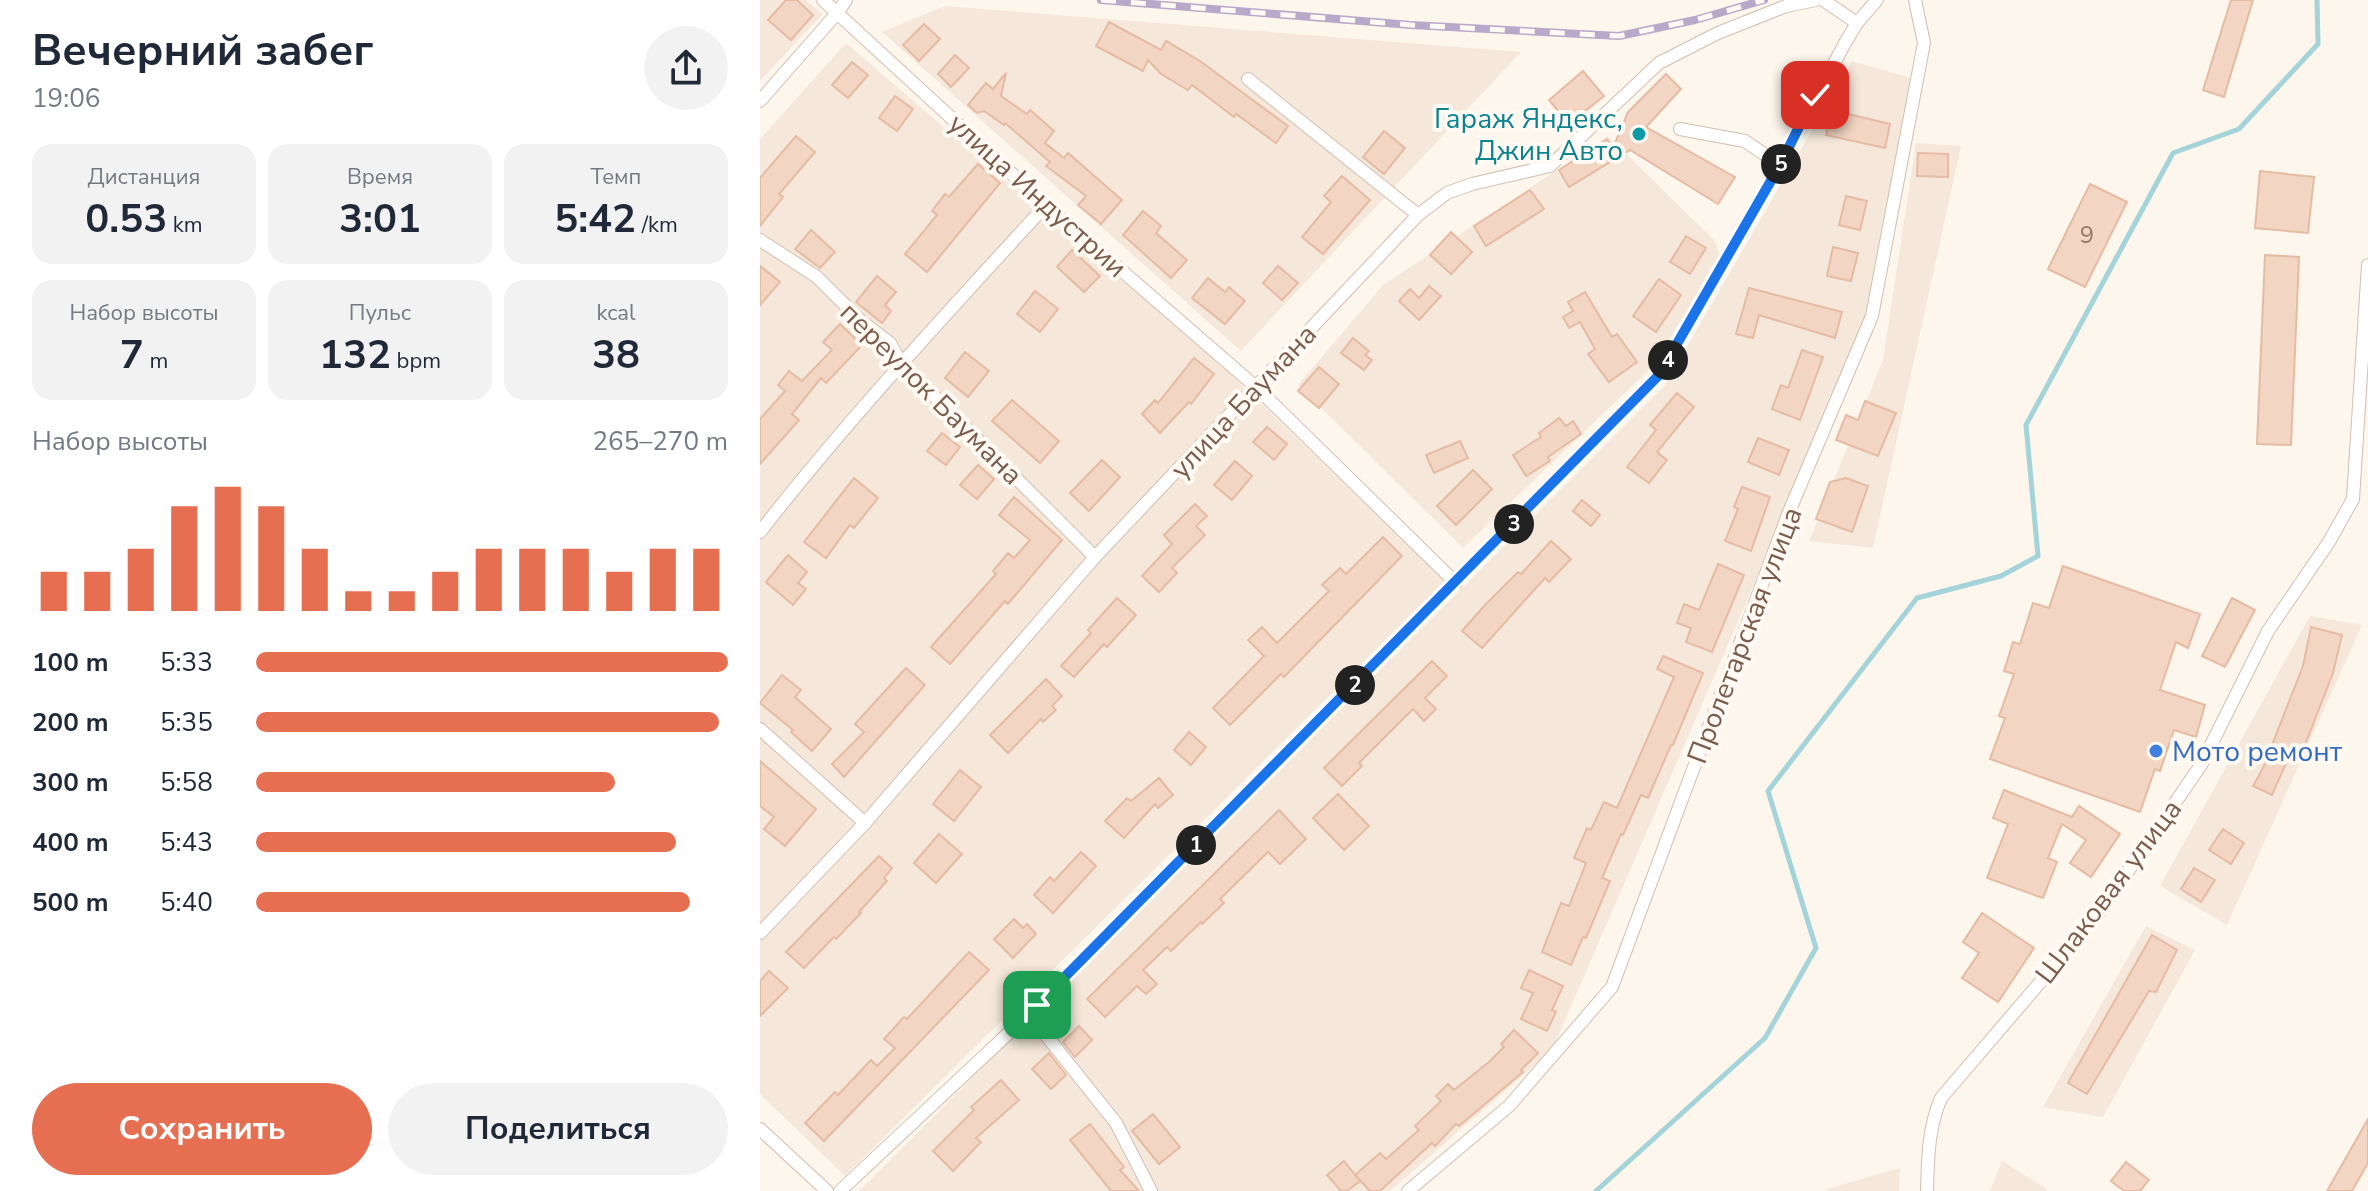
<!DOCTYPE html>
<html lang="ru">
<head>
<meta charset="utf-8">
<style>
  :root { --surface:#fff; --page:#f2f2f3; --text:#1f2937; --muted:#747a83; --accent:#e76f51 }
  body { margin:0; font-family:"Nunito Sans",sans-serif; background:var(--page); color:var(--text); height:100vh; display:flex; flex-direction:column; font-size:30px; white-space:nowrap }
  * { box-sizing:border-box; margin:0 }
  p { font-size:26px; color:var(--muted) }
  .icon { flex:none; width:44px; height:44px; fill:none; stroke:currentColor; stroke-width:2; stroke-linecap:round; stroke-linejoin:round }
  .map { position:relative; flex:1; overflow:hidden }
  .sheet { display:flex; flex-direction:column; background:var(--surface); width:760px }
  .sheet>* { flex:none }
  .pin { position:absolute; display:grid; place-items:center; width:68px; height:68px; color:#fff; margin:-34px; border-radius:16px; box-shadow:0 4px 12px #0006 }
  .km { position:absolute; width:40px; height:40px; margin:-20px; border-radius:50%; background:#222; color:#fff; font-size:22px; line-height:40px; text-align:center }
  .round { display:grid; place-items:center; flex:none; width:84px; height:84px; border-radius:42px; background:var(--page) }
  .summary { display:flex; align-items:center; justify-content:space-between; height:136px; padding:0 32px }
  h1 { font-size:44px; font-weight:700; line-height:60px }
  .stats { display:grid; grid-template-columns:repeat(3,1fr); gap:12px; height:136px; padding:8px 32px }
  .stats div { display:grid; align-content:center; border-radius:20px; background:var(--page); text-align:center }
  .stats b { font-size:40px; font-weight:700 }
  .stats small { font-size:22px; font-weight:400 }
  .stats p { font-size:22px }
  .chart { height:224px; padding:16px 32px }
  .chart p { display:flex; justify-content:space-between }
  .chart svg { width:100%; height:144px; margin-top:8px; stroke:var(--accent); stroke-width:6 }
  .cta { display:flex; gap:16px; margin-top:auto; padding:16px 32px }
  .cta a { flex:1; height:92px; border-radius:48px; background:var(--accent); color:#fff; font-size:32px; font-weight:700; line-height:92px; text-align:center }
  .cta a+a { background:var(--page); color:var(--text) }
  ul { padding:0 32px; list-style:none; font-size:26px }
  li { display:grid; grid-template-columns:128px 96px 1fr; align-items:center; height:60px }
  li i { height:20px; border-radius:10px; background:var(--accent) }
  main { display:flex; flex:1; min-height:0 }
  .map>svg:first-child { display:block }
</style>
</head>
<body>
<main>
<section class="sheet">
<div class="summary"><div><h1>Вечерний забег</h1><p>19:06</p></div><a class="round"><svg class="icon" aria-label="share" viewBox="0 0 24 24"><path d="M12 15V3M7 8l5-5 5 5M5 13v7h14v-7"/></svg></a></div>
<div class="stats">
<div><p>Дистанция</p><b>0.53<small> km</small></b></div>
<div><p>Время</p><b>3:01</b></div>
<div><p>Темп</p><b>5:42<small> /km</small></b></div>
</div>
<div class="stats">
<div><p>Набор высоты</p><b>7<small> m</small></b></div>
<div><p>Пульс</p><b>132<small> bpm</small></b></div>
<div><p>kcal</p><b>38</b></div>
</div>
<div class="chart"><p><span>Набор высоты</span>265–270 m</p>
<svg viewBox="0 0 160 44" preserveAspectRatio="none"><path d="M5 44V32M15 44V32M25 44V25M35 44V12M45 44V6M55 44V12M65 44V25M75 44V38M85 44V38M95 44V32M105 44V25M115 44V25M125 44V25M135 44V32M145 44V25M155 44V25"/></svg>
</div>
<ul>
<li><b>100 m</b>5:33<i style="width:100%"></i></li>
<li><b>200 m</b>5:35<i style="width:98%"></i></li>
<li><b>300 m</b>5:58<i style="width:76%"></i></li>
<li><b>400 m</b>5:43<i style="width:89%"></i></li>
<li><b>500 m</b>5:40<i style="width:92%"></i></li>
</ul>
<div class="cta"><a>Сохранить</a><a>Поделиться</a></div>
</section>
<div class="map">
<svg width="1608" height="1191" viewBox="0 0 1608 1191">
  <rect width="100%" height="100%" fill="#fdf6ec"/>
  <g fill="#f5e8da">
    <polygon points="0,0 46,0 63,14 0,81"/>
    <polygon points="185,6 761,52 481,351 122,32"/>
    <polygon points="86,43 464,368 685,581 85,1176 0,1094 0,139"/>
    <polygon points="1092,61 1151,78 1110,309 999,573 792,1050 630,1191 99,1191 905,385"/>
    <polygon points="848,136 954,240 961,257 892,367 703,548 538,385 623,285"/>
    <polygon points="1156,143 1201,146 1113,548 1049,541 1123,360"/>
    <polygon points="1550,616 1602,625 1467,925 1400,886"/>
    <polygon points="1386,926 1435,950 1343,1117 1283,1107"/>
    <polygon points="1242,1161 1287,1189 1286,1191 1230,1191"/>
    <polygon points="1140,1168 1139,1191 1067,1191 1067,1189"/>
  </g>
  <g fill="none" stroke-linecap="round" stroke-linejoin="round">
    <polyline stroke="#a5d3da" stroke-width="5" points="836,1191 1005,1038 1056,948 1008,791 1157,598 1241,576 1278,556 1266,425 1413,153 1479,129 1558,44 1557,0"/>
  </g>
  <g fill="#f3d5c3" stroke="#e6bba3" stroke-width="2">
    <polygon points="26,0 37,0 53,15 31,40 8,20"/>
    <polygon points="1471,0 1493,0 1464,97 1443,90"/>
    <polygon points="349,22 401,50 406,41 440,61 528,126 516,143 476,114 474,117 432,85 428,90 401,74 388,60 383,71 336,46"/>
    <polygon points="164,24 180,39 159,61 143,45"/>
    <polygon points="195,55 209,68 191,87 178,74"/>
    <polygon points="92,62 108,75 88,98 72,85"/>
    <polygon points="823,71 844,96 809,124 789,100"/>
    <polygon points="246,73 241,96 267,114 270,110 294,131 285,143 304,158 308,153 362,200 341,224 318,205 326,196 286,166 290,162 245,123 244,125 224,111 217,113 208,105 226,83 233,89"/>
    <polygon points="906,74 921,89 886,127 975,177 958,204 870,150 809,187 799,170 847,139 853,148 868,112"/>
    <polygon points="135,96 153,109 137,131 119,118"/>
    <polygon points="1072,110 1130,124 1125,148 1066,135"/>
    <polygon points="624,131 645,148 624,174 603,157"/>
    <polygon points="36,136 55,152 19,194 23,197 0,226 0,178"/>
    <polygon points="1158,153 1188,154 1188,177 1157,176"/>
    <polygon points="218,164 240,183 167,272 145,254 177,215 172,211 185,194 189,197"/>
    <polygon points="1500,171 1554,177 1548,233 1495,228"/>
    <polygon points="582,176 610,200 563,254 542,237 571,202 564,196"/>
    <polygon points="1330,184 1367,202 1325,287 1288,269"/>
    <polygon points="770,190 784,209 726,246 714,226"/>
    <polygon points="1086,196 1107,201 1100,230 1079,225"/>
    <polygon points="383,211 401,226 396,233 427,260 411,278 363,235"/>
    <polygon points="51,230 75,252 60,268 35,249"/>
    <polygon points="691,232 712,252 691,274 670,255"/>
    <polygon points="926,236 946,248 930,274 910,262"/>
    <polygon points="1073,247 1098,253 1091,281 1067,276"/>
    <polygon points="312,250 340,276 324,292 297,267"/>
    <polygon points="1505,255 1539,257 1531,445 1497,444"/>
    <polygon points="0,266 20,282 0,305"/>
    <polygon points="518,266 538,283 522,300 503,283"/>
    <polygon points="117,276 136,292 125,305 131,311 122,323 96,302"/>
    <polygon points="448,278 465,292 469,287 485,301 465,324 432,298"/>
    <polygon points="899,279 921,295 896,332 873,316"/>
    <polygon points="669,286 681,296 659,320 639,301 650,289 659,298"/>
    <polygon points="989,288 1082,312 1075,338 999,315 993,338 976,334"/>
    <polygon points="275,291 298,309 280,332 257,314"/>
    <polygon points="825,292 852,337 857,334 877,362 849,382 828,354 835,349 820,322 809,328 803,317 813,311 808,302"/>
    <polygon points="80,324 102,345 66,383 61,378 32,414 39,420 0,464 0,419 25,391 18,385 29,371 42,381 72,350 63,342"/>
    <polygon points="593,338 609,351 605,355 612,360 604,370 581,353"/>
    <polygon points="1042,350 1063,357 1040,420 1012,409 1021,385 1028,388"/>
    <polygon points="205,352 229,371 208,397 185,378"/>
    <polygon points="434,358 454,374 431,404 429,402 400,433 382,414 395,400 398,403"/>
    <polygon points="559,367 579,384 559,408 538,391"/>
    <polygon points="917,393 934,407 897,452 907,460 889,483 867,467 896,430 890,425"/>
    <polygon points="252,400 299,441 280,463 232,421"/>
    <polygon points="1105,401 1136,413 1118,456 1076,440 1086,415 1098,420"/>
    <polygon points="799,418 806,426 813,421 821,434 788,457 790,461 766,476 753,455 781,437 779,433"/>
    <polygon points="507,427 527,444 514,460 493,442"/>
    <polygon points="182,433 200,447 186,465 167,451"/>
    <polygon points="998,438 1029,450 1019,475 988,462"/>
    <polygon points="700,441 708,458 674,473 666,455"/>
    <polygon points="342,460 360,477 329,511 310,493"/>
    <polygon points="475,461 492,476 472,500 454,485"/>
    <polygon points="218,465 234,479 217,499 200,485"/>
    <polygon points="713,470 732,489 696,525 677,506"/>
    <polygon points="94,478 118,498 94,528 90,525 66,558 44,542"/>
    <polygon points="1086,478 1108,486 1092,532 1056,519 1070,482"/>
    <polygon points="982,487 1010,497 991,551 965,541 978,509 974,507"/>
    <polygon points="254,497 302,540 248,604 245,601 190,664 171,647 236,574 233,571 248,553 254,558 270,540 239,515"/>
    <polygon points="822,500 840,515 831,526 813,511"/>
    <polygon points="435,504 447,516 436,526 445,535 412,568 417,573 399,592 382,576 412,544 404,535"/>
    <polygon points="623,537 642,556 524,677 521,674 470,725 453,708 504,656 488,640 502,627 517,643 569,591 562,585 580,568 586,574"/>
    <polygon points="791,541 811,559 789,582 785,578 722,648 702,631 725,605 758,572 761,574"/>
    <polygon points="28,555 47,572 38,583 46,589 33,605 6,582"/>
    <polygon points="958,564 984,575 952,652 926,642 931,628 917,623 924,604 939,610"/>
    <polygon points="1303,566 1440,614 1428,648 1416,642 1400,690 1445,705 1436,737 1414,730 1400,771 1395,769 1380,812 1230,759 1245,718 1239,716 1254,674 1244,671 1253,642 1260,644 1273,603 1289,608"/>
    <polygon points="357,598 376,615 347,647 344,644 314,677 301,666 331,633 328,630"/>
    <polygon points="1472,598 1495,610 1465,667 1442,656"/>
    <polygon points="1551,627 1582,635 1573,673 1538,763 1528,759 1512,795 1493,786 1503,768 1543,666"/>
    <polygon points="903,656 943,673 913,745 911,745 888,798 881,795 863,835 861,834 842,878 850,881 826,938 823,937 811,965 782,952 801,903 809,906 826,863 814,858 827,828 831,830 844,802 857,808 914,677 897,669"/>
    <polygon points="672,661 687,676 665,698 676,709 664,721 653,709 599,763 602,766 582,786 564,768"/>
    <polygon points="146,668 165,685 84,777 72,764 104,732 95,724"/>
    <polygon points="22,675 41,690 35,697 71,729 52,751 31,732 33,730 0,703"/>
    <polygon points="286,679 302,696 292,706 296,710 283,722 281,719 248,753 230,735"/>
    <polygon points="429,732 446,747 431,765 414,750"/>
    <polygon points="0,761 56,809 25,846 4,829 14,817 0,806"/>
    <polygon points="200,770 221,787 194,821 173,804"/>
    <polygon points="399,778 413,795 398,808 395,804 364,838 345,821 367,798 371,801"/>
    <polygon points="1244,790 1312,817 1319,806 1360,834 1331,877 1310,863 1326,840 1302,824 1288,858 1297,862 1283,898 1227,878 1248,824 1233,818"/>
    <polygon points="578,794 609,826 584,850 553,818"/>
    <polygon points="519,810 546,839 520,864 508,852 460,899 464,903 442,924 441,922 411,951 407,947 383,970 397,984 386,994 377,986 345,1017 327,999"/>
    <polygon points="1463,829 1484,843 1471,864 1449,850"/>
    <polygon points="179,834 202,854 176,883 154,863"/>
    <polygon points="321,852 336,866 293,913 274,895 290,877 294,881"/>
    <polygon points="119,856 132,868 124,878 127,881 99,912 101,913 76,939 74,937 44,968 26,952"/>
    <polygon points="1434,868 1455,880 1441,902 1421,889"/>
    <polygon points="1222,913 1274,948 1238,1002 1202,978 1219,953 1203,942"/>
    <polygon points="254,919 263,928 267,924 276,934 253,958 234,939"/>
    <polygon points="1392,935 1417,950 1396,992 1389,991 1327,1094 1308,1083"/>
    <polygon points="209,952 229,970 64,1141 45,1123 75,1092 78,1095 111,1060 117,1066 135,1048 124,1039 144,1017 147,1019"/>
    <polygon points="769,970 803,986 792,1010 796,1012 787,1031 761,1019 773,993 761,988"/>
    <polygon points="9,971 28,988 0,1016 0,981"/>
    <polygon points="319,1026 332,1040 315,1057 303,1042"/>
    <polygon points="754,1030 778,1053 761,1070 763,1072 699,1126 696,1124 675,1146 672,1143 620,1191 610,1191 595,1175 620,1153 626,1159 659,1130 655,1126 681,1101 676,1096 688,1084 694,1090 729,1062 744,1047 741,1044"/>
    <polygon points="289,1053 306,1075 291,1089 272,1069"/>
    <polygon points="241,1080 259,1100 216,1138 221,1142 193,1171 173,1151 214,1110 211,1107"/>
    <polygon points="393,1114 420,1147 399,1164 372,1131"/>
    <polygon points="1608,1119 1608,1163 1592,1191 1567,1191"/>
    <polygon points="330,1124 364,1167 360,1170 379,1191 351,1191 310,1140"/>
    <polygon points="584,1161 600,1181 587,1191 581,1191 567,1175"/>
    <polygon points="1366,1162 1389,1180 1380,1191 1364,1191 1351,1181"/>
  </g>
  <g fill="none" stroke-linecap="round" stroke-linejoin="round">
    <defs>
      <g id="street">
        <polyline points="63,0 286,205 496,387 696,583"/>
        <polyline points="1063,0 1097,23"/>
        <polyline points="488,79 658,215"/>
        <polyline points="0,101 78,12 86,0"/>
        <polyline points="920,129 985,141 1020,165"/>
        <polyline points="0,240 57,277 101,321 130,343 141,363 335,557"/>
        <path d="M 0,532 C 89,418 188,312 286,205"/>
        <polyline points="0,729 105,823"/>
        <polyline points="0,933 105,823 335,557 658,215 687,193 712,184 790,166 899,63 958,33 1026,6 1056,0"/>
        <polyline points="269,1014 356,1123 391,1191"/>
        <polyline points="0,1129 67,1191"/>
        <polyline points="80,1191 269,1014 899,375 1020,165 1085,43 1097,23 1117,0"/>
        <polyline points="648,1191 749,1106 852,987 1029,512 1112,316 1164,43 1155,0"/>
        <path d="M 1167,1191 C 1168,1158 1168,1129 1181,1098 L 1337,916 L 1441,765 L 1508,631 L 1569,542 L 1593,499 L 1608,265"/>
      </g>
    </defs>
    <use href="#street" stroke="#d1beb0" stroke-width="14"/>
    <use href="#street" stroke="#fff" stroke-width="12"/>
    <defs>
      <polyline id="rail" points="341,0 651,25 859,36 935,20 1004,0"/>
    </defs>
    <use href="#rail" stroke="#b9a8c9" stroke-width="8"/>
    <use href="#rail" stroke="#fffaf3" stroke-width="5" stroke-dasharray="15" stroke-linecap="butt"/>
  </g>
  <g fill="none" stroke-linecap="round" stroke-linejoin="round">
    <defs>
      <polyline id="route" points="277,1005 899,375 1020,165 1055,95"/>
    </defs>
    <use href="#route" stroke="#fff" stroke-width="16"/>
    <use href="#route" stroke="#1a73e8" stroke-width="10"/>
  </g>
  <circle fill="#0f9aa8" stroke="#fffaf3" stroke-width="3" cx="879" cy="134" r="8"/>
  <circle fill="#3f7fe0" stroke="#fffaf3" stroke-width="3" cx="1396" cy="751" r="8"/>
  <g text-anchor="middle" stroke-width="8" stroke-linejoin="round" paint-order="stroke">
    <g font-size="24" fill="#987a6a">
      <text x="1327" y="243">9</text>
    </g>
    <g font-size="28" fill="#0d838f" stroke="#fffaf3" text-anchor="end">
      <text x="863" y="128">Гараж Яндекс,<tspan x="863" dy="32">Джин Авто</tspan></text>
    </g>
    <g font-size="28" fill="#7a5c4d" stroke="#fffaf3">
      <text transform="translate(278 195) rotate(42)" y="10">улица Индустрии</text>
      <text transform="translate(172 393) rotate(45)" y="10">переулок Баумана</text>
      <text transform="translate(483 401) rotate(-47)" y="10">улица Баумана</text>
      <text transform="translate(984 635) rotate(-69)" y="10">Пролетарская улица</text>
      <text transform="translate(1348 891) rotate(-53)" y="10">Шлаковая улица</text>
    </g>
    <g font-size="28" fill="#366cbe" stroke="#fffaf3" text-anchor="start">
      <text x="1412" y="761">Мото ремонт</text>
    </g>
  </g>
</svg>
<div class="pin" style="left:277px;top:1005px;background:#1e9e55"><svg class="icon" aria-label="arrive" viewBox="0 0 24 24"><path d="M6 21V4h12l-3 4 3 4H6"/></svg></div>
<div class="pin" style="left:1055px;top:95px;background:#d93025"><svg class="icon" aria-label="check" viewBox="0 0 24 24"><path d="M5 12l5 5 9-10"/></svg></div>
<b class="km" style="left:436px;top:845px">1</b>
<b class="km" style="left:595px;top:685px">2</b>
<b class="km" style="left:754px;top:524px">3</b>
<b class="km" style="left:908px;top:360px">4</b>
<b class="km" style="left:1021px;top:164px">5</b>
</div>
</main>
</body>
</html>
